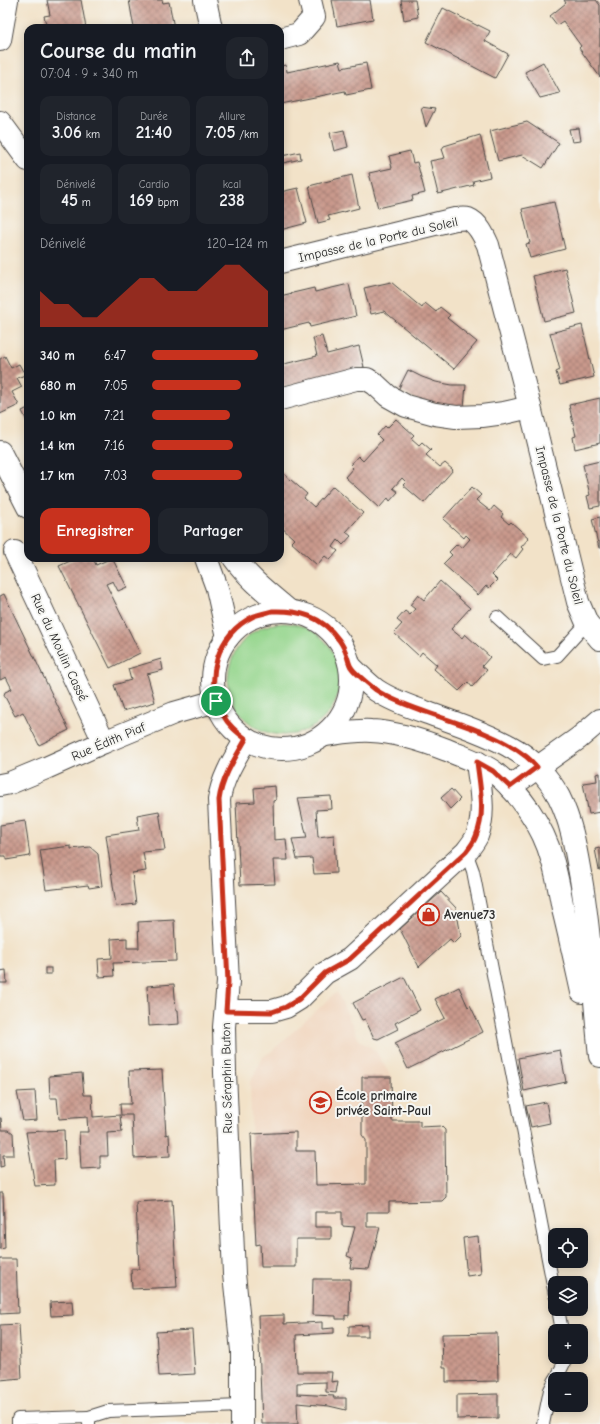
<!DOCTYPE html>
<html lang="fr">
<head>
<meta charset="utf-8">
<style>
  :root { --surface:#171b24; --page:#20242c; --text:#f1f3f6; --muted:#9ea1a6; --accent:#c8321e }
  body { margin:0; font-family:"Comic Neue",sans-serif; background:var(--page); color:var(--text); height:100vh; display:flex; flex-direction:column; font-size:15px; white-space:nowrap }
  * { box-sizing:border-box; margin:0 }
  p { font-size:13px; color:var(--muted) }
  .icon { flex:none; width:22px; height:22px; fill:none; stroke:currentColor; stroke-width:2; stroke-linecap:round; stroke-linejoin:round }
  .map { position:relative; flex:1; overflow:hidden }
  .drawer { position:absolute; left:24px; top:24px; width:260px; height:538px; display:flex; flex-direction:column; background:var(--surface); border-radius:12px; box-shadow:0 2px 10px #0003 }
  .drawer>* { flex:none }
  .controls { position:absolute; left:548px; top:1228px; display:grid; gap:8px }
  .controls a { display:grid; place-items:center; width:40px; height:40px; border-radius:8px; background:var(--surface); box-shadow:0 2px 10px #0003; font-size:20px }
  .pin { position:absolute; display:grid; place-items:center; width:34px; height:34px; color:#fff; margin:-17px; border:2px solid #fff; border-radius:50%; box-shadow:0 1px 4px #0007 }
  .round { display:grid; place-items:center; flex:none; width:42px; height:42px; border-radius:12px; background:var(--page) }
  .head { display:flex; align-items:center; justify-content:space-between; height:68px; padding:0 16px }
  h1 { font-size:22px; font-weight:800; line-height:30px }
  .figures { display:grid; grid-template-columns:repeat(3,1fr); gap:6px; height:68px; padding:4px 16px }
  .figures div { display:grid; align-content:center; border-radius:10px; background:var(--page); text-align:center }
  .figures b { font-size:17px; font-weight:800 }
  .figures small { font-size:11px; font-weight:400 }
  .figures p { font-size:11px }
  .chart { height:112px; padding:8px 16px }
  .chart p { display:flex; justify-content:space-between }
  .chart svg { width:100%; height:72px; margin-top:4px; fill:var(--accent); opacity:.7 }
  .primary-button { display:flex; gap:8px; margin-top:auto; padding:8px 16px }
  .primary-button a { flex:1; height:46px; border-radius:12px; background:var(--accent); color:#fff; font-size:16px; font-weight:800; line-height:46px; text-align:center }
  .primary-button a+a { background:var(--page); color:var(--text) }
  ul { padding:0 16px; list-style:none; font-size:13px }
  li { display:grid; grid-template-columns:64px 48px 1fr; align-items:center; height:30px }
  li i { height:10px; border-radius:5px; background:var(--accent) }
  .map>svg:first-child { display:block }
</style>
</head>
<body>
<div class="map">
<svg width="600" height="1424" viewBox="0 0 600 1424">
  <defs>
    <pattern id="building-cross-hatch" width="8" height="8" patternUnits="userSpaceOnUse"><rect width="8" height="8" fill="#c9998c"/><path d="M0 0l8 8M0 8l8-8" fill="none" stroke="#a37d73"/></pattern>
  </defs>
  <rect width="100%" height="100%" fill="#f6f6f2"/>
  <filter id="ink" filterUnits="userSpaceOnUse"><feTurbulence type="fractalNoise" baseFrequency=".025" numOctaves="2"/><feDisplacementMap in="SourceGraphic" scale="8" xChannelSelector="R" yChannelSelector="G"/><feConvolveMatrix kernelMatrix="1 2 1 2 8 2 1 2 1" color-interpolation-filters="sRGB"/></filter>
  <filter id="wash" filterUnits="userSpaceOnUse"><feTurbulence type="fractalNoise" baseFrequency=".012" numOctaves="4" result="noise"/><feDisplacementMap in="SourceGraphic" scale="16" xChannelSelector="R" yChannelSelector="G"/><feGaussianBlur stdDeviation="0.9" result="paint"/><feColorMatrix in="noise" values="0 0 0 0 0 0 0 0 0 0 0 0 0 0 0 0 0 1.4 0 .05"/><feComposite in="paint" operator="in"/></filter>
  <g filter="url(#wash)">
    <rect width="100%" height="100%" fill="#f2e2c8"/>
    <polygon fill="#f1d5bd" points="337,992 359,1040 376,1051 391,1077 392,1121 367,1212 367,1227 255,1229 250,1082 263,1057 272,1051"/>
    <circle fill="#95d68d" stroke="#60805c" cx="284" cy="679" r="56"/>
    <g id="blocks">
      <g fill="url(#building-cross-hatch)">
        <polygon points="47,0 81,0 86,28 47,28 44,16 50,15"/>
        <polygon points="129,0 162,0 163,3 169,2 174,28 134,28"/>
        <polygon points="332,0 370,0 373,19 337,26"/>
        <polygon points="401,0 415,0 418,17 404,20"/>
        <polygon points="564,0 596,0 600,5 600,77 579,48 581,46 563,21 557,25 550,16 566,3"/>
        <polygon points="443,8 478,26 478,25 490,31 485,41 508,54 495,78 426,42"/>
        <polygon points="340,61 342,68 366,63 371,90 346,95 345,91 280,104 280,66 286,65 287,72"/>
        <polygon points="543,62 560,93 540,98 525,72"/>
        <polygon points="421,107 435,109 426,127"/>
        <polygon points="527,122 559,143 543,168 522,155 498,161 490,131"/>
        <polygon points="579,128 581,141 572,142 569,129"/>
        <polygon points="344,130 348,147 334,151 330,133"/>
        <polygon points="480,135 490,177 473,181 474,185 438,194 430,161 445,158 442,149 444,146"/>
        <polygon points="410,151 413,163 417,162 425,193 412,196 413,200 378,208 369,173 392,168 389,156"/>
        <polygon points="300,152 301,159 283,163 282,156"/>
        <polygon points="352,175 359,208 328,216 330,220 318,223 309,186"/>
        <polygon points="298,188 307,223 280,230 280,192"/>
        <polygon points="554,202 565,249 530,258 526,244 530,243 522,209"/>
        <polygon points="565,268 576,313 544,321 533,276"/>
        <polygon points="391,282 422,308 425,303 436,312 440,307 450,315 447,318 477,342 454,369 384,311 371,314 364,288"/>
        <polygon points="349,284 356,316 310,327 309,323 280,330 280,296 314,288 315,292"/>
        <polygon points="582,325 594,377 560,385 556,372 560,370 550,333"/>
        <polygon points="322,336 327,354 359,346 364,367 280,388 280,365 317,356 313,338"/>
        <polygon points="5,356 11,368 19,364 25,375 17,378 22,387 12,392 19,405 0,414 0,359"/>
        <polygon points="408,370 422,377 436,382 452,385 466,385 464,407 442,406 419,401 398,390"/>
        <polygon points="600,398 600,443 575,449 573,437 576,436 569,405"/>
        <polygon points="28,408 28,423 22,411"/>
        <polygon points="396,419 414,435 411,438 419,445 422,442 431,450 426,455 440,467 445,463 453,470 424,503 403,485 406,482 402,478 393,488 398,492 390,501 388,498 379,508 345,477 353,468 350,465 358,456 363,461 382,440 377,435 385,426 387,428"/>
        <polygon points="600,461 600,506 590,508 587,496 590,495 583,465"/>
        <polygon points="282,472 307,494 304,498 314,507 333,486 363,513 346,532 351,536 343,545 338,540 333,547 338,551 330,560 325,556 317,565 291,542 294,539 280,526 280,474"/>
        <polygon points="472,487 481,495 476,500 490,511 494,506 503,514 501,517 509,524 511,522 529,538 521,547 523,549 516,558 511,554 492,575 497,580 489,588 486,586 478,595 443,564 452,555 449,552 457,544 462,548 470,539 466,535 464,538 443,519"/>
        <polygon points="600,517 600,548 599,548 592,519"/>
        <polygon points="77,558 93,558 96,565 112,558 127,587 118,591 113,581 106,584 140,653 110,668 59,566"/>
        <polygon points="440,581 470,608 451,629 462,638 465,634 490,657 482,666 487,670 472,687 468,682 459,691 434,669 437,665 422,652 419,656 394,633 402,624 397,620 405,611 410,615 415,609 410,605 418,595 424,600"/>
        <polygon points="4,594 69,730 39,745 23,712 15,716 4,695 5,692 12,689 6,677 0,680 0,669 1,668 0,666 0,596"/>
        <polygon points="161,659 163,670 147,674 155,702 123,711 114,685 131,680 128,669"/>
        <polygon points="600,773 600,812 589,814 583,783 597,781 596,774"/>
        <polygon points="275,786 276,800 273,801 274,840 286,839 288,860 273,860 275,884 240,885 236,803 255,802 254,788"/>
        <polygon points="451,789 460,799 450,809 441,798"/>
        <polygon points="331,796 332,809 316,810 318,837 334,835 336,873 314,874 312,858 297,859 292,839 307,838 298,798"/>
        <polygon points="159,811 165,850 143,852 146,871 132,873 136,904 116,906 106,835 139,830 137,815"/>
        <polygon points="25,821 30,856 6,860 6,856 0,856 0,825"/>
        <polygon points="71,846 71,849 90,847 98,854 102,886 89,888 88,885 46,890 40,850"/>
        <polygon points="600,848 600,870 599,870 595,849"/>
        <polygon points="441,892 456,908 461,936 454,943 450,939 419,967 400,929"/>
        <polygon points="174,920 176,961 113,963 114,976 99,977 98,959 112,958 111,939 127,938 127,948 139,948 138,922"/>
        <rect x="45" y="968" width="6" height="6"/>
        <polygon points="6,970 7,983 0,983 0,971"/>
        <polygon points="404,977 420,1010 395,1023 398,1029 378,1039 374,1038 365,1019 362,1020 353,1003"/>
        <polygon points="174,984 176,1010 178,1010 179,1024 149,1026 147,986"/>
        <polygon points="459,987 468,1007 470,1005 483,1032 408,1069 395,1043 445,1018 435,999"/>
        <polygon points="560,1050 566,1082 524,1091 518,1058"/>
        <polygon points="162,1070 166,1135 169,1134 170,1156 134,1158 132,1115 121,1115 120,1104 131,1104 129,1071"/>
        <polygon points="82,1073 84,1095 92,1095 93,1117 120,1115 122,1132 107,1133 108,1156 100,1156 100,1168 81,1169 79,1132 88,1132 87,1117 59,1119 57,1098 50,1098 49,1076"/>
        <polygon points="362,1077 391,1077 392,1121 420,1121 420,1127 441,1126 445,1130 446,1197 442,1201 389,1202 389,1212 367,1212 367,1227 380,1227 369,1269 350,1268 352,1258 347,1256 355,1227 342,1226 342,1212 315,1212 315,1227 331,1227 331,1239 296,1239 296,1267 261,1267 260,1244 256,1245 251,1134 296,1132 296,1151 315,1151 316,1185 366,1184 366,1140 362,1135"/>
        <polygon points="35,1091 37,1120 23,1121 17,1092"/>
        <polygon points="546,1102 550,1123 531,1127 526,1106"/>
        <polygon points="0,1118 1,1118 2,1130 9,1130 13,1133 14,1155 3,1155 4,1166 0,1167"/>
        <polygon points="64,1130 65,1159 54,1160 55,1185 35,1186 26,1132"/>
        <polygon points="0,1193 3,1193 5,1248 0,1249"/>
        <polygon points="172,1200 177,1287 132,1289 131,1269 139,1269 136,1202"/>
        <polygon points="478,1236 481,1274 467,1276 463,1238"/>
        <polygon points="0,1259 16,1259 18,1313 0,1314"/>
        <polygon points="313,1279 350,1279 349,1316 345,1315 345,1319 336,1319 336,1316 312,1315"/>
        <polygon points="72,1301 73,1315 51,1316 50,1302"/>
        <polygon points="284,1315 284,1324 322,1322 322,1329 334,1328 334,1333 296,1335 297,1372 332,1372 331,1382 338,1381 336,1393 326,1392 326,1382 297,1383 297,1394 334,1396 333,1398 346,1398 346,1410 329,1406 297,1403 298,1424 262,1424 258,1316"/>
        <polygon points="19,1324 22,1378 0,1380 0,1325"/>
        <polygon points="368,1325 368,1336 347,1336 349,1333 349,1326"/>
        <polygon points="192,1330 195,1374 159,1376 156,1332"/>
        <polygon points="497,1333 498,1381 446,1382 446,1368 443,1368 442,1334"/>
        <polygon points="498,1394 498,1418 457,1419 457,1395"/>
      </g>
    </g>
  </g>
  <g filter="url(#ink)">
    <use href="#blocks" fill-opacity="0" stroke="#494643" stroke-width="1"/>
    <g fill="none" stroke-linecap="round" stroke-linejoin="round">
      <defs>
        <g id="service">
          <polyline points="497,617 543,659 557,656 587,623"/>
          <polyline points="466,852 473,871 555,1295"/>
          <polyline points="558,1309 562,1331"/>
          <polyline points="556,1379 567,1357"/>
          <polyline points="89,1417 108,1411 241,1406"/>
          <polyline points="18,1424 18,1419 89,1417 89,1424"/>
          <polyline points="543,1424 550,1390 555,1380"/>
        </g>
        <g id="minor">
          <polyline points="205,0 211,28"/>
          <polyline points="280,39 299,34 314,17 310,0"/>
          <polyline points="0,40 7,0"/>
          <path d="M 280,262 L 455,219 C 459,219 465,218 468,219 C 478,223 484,236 488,245 L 530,407 L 578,602 L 587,623 L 600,639"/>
          <polyline points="280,399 356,379 367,379 375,384 388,396 406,406 435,414 456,417 482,416 504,413 530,407"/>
          <polyline points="0,452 28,507"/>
          <polyline points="15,552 104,742"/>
          <polyline points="0,785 10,783 46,768 104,742 174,713 216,701"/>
          <path d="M 226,1011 L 272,1011 L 286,1007 L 299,999 L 325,973 L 350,959 L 466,852 C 470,847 474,842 477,836 C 486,813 480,787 477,762"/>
        </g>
        <g id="tertiary">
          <polyline points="510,787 579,738 600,720"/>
          <path d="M 242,1424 L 242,1351 L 234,1274 L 225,1073 L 224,1027 L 228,982 L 219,800 C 222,778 235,758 246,739"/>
        </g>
        <g id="secondary">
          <polyline points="0,122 28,160"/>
          <polyline points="206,558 217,588 228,637"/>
          <path d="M 234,558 C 250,580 269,594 289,611"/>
          <circle cx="282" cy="680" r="69"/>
          <path d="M 351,667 C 359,675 367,683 376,690 C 391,700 410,707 428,713 C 455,723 484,732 509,746 C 530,757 548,776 559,797 C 572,823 576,851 581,879 C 591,937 594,997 600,1056"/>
          <path d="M 325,735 C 340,733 356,730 371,731 C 396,732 424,741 447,750 C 463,757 480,762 494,772 C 520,793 543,826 552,859 C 557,875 560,893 563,909 C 570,937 576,965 582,992"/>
        </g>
      </defs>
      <use href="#service" stroke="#494643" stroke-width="14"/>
      <use href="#minor" stroke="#494643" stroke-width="24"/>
      <use href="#tertiary" stroke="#494643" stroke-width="24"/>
      <use href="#secondary" stroke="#494643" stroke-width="24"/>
      <use href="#service" stroke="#fff" stroke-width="12"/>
      <use href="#minor" stroke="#fff" stroke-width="22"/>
      <use href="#tertiary" stroke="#fff" stroke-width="22"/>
      <use href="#secondary" stroke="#fff" stroke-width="22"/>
    </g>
  </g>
  <g fill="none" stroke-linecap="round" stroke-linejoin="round" filter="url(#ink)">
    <defs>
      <path id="route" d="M 272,611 C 299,610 322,616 339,640 C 342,644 345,650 347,656 C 348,659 349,664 351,667 C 354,672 371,686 376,690 C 391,700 409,706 426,712 C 458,724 497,734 524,755 C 529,758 533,763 537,767 L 510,787 L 493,771 L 477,762 C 480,787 486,813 476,836 C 474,842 470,847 466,852 L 350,959 L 325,973 L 299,999 L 286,1007 L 272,1012 L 226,1011 L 228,982 L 219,800 C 222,778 235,758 246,739 C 237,732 228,725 223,715 C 203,679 217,634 254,616 C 260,614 266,613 272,611 Z"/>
    </defs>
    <use href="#route" stroke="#fff" stroke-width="8"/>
    <use href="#route" stroke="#c8321e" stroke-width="5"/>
  </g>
  <defs>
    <symbol id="shop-ring" viewBox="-11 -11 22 22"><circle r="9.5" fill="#f6f6f2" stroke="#c8321e" stroke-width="1.5"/><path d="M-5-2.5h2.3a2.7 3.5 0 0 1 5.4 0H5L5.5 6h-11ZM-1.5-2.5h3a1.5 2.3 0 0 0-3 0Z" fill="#c8321e"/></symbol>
    <symbol id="school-ring" viewBox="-11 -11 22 22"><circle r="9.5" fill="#f6f6f2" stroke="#c8321e" stroke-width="1.5"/><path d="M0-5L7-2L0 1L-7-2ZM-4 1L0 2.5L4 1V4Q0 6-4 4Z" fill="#c8321e"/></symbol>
  </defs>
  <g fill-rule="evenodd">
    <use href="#shop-ring" x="416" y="902" width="25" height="25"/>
    <use href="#school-ring" x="308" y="1090" width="25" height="25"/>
  </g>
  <g text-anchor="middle" stroke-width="4" stroke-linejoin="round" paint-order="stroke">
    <g font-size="13" fill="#2b2b2b" stroke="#f6f6f2">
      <text transform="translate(378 239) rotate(-13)" y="5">Impasse de la Porte du Soleil</text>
      <text transform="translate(560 525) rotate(76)" y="5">Impasse de la Porte du Soleil</text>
      <text transform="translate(60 647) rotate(65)" y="5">Rue du Moulin Cassé</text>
      <text transform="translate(108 741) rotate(-23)" y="5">Rue Édith Piaf</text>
      <text transform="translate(226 1078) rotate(-91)" y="5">Rue Séraphin Buton</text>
    </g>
    <g font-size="13" font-weight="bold" fill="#2b2b2b" stroke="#f6f6f2" text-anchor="start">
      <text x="444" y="919">Avenue73</text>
      <text x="336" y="1100">École primaire<tspan x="336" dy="15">privée Saint-Paul</tspan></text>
    </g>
  </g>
</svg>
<div class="controls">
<a><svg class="icon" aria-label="locate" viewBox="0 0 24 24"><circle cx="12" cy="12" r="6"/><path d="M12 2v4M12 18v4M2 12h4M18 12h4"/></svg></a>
<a><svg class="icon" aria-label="layers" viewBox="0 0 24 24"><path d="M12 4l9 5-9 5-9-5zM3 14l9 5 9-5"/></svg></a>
<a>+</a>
<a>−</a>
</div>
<div class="pin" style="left:216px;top:701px;background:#1e9e55"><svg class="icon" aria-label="arrive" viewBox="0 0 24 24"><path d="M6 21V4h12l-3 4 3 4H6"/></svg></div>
<section class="drawer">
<div class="head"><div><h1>Course du matin</h1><p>07:04 · 9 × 340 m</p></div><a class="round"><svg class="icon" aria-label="share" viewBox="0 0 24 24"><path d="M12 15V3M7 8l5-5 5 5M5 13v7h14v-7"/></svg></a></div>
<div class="figures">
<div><p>Distance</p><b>3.06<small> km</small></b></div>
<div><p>Durée</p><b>21:40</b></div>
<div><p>Allure</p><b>7:05<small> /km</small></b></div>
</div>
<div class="figures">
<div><p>Dénivelé</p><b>45<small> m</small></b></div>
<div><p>Cardio</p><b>169<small> bpm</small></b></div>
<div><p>kcal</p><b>238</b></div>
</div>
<div class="chart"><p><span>Dénivelé</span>120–124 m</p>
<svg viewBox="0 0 160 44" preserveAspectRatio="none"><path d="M0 44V22L10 30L20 30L30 38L40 38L50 30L60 22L70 14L80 14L90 22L100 22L110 22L120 14L130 6L140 6L150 14L160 22V44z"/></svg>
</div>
<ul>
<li><b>340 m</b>6:47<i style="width:91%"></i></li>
<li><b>680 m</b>7:05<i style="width:77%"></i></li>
<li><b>1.0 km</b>7:21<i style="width:67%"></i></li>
<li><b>1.4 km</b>7:16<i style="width:70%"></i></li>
<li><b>1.7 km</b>7:03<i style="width:78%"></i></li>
</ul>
<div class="primary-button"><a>Enregistrer</a><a>Partager</a></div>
</section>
</div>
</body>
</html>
